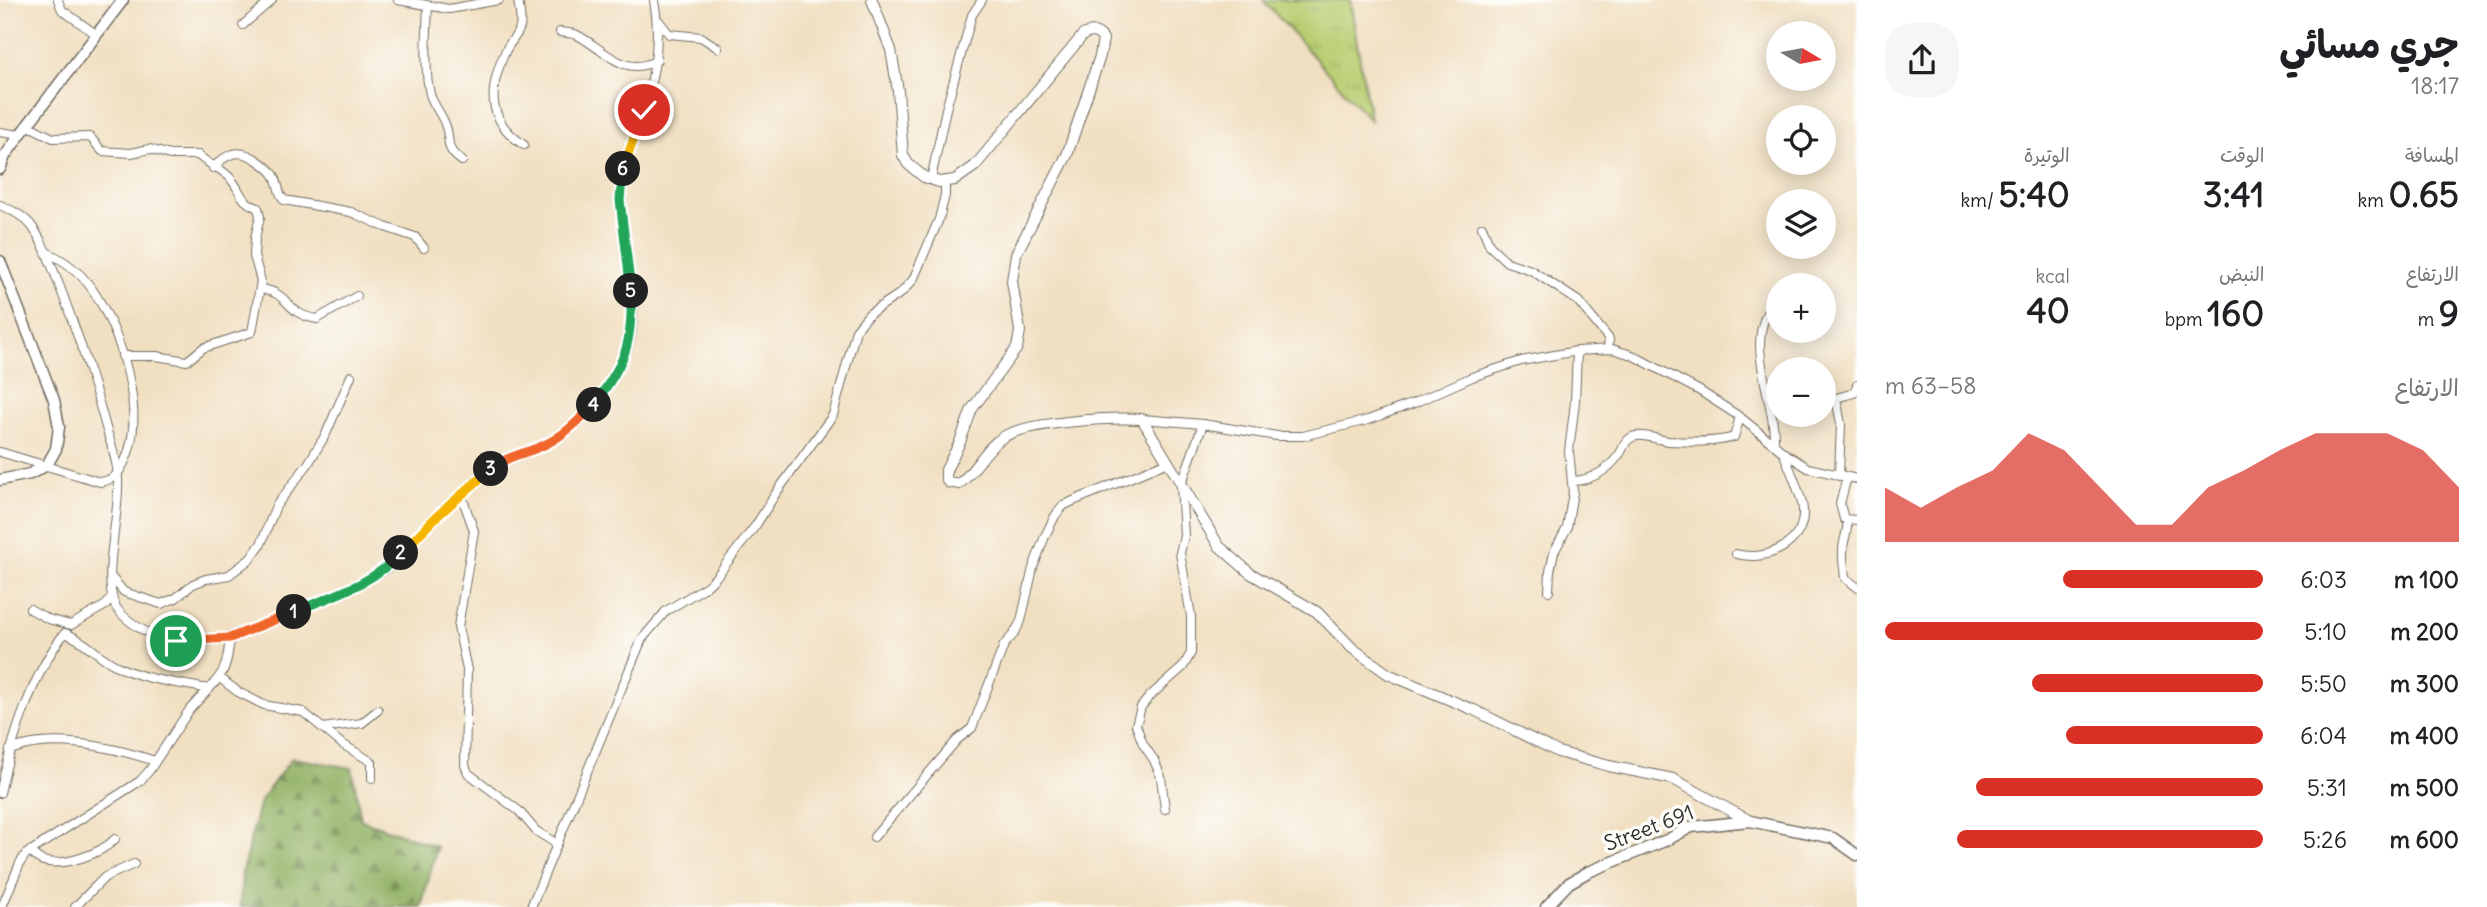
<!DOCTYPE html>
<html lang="ar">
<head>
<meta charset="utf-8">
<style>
  :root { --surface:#fff; --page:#f6f6f6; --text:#202124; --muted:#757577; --accent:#d93025 }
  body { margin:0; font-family:Delius,"Playpen Sans Arabic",sans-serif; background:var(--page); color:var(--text); direction:rtl; height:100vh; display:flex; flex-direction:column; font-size:26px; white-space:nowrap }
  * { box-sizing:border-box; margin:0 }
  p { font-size:23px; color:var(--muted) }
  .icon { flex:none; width:38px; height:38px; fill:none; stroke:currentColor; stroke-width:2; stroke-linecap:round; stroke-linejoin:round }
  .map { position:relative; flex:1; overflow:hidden; direction:ltr }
  .side { display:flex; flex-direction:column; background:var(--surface); width:630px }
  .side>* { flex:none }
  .needle { width:46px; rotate:100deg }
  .fabs { position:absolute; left:1766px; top:21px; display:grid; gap:14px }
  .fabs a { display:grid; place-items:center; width:70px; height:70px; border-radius:50%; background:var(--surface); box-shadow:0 4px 18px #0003; font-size:35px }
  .pin { position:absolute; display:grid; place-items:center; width:60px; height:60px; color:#fff; margin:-30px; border:4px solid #fff; border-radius:50%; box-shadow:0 2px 7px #0007 }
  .km { position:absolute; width:35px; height:35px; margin:-18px; border-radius:50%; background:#222; color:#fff; font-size:19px; line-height:35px; text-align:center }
  .round { display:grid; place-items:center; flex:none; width:74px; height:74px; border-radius:28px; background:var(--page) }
  .summary { display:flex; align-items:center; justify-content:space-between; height:119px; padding:0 28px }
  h1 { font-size:38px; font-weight:700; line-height:52px }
  .metrics { display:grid; grid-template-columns:repeat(3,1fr); gap:10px; height:119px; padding:7px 28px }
  .metrics div { display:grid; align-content:center }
  .metrics b { font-size:35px; font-weight:700 }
  .metrics small { font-size:19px; font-weight:400 }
  .metrics p { font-size:19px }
  .chart { height:196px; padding:14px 28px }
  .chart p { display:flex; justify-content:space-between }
  .chart svg { width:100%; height:126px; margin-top:7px; fill:var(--accent); opacity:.7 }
  ul { padding:0 28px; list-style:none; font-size:23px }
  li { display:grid; grid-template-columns:112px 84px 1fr; align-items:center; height:52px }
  li i { height:18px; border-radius:9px; background:var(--accent) }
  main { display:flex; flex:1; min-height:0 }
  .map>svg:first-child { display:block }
</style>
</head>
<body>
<main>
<section class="side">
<div class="summary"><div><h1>جري مسائي</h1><p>18:17</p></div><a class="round"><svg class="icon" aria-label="share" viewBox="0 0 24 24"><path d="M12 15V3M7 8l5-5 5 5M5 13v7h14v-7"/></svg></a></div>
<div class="metrics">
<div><p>المسافة</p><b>0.65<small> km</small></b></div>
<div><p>الوقت</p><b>3:41</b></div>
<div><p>الوتيرة</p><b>5:40<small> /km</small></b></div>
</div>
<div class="metrics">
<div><p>الارتفاع</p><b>9<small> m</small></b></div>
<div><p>النبض</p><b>160<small> bpm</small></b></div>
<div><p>kcal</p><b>40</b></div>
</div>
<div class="chart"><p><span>الارتفاع</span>58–63 m</p>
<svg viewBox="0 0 160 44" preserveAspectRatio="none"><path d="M0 44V25L10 32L20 25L30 19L40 6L50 12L60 25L70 38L80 38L90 25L100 19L110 12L120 6L130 6L140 6L150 12L160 25V44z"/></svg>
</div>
<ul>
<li><b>100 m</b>6:03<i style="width:53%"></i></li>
<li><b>200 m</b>5:10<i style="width:100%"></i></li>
<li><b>300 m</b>5:50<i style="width:61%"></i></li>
<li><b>400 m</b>6:04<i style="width:52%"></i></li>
<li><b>500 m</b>5:31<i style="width:76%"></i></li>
<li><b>600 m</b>5:26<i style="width:81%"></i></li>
</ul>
</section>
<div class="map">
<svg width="1857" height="907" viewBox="0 0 1857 907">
  <defs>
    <pattern id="grass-tufts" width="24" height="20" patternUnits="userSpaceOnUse" patternTransform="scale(1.75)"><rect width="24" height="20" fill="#b9cf73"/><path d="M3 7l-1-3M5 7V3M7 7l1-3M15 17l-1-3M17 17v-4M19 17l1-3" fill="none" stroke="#9fb264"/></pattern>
    <pattern id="forest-firs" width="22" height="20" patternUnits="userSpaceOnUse" patternTransform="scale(1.75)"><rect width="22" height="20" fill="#92b265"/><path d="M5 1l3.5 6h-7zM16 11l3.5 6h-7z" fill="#779153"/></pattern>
  </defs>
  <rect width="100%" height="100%" fill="#fdfcf7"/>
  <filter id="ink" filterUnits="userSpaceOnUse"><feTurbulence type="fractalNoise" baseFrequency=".0143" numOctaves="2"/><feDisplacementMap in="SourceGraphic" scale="14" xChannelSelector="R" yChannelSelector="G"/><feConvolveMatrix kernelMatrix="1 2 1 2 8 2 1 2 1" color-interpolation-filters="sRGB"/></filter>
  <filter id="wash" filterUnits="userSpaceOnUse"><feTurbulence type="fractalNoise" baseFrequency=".00686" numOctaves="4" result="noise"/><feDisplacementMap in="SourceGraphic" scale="28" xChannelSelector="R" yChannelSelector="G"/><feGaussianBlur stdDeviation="1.57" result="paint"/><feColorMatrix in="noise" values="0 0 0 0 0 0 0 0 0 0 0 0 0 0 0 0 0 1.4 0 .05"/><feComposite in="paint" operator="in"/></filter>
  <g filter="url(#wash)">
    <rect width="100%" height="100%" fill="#f1dfc1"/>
    <polygon fill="url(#grass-tufts)" stroke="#727d4f" stroke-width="2" points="1263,0 1350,0 1370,120"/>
    <polygon fill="url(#forest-firs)" stroke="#5e6e48" stroke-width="2" points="292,758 352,768 361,820 437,847 421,907 240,907 242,873 260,801"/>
  </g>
  <g filter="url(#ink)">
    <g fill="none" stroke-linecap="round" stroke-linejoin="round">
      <defs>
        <g id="minor">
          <polyline points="58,0 62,10 97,35"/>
          <polyline points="398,0 449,9 499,0"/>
          <path d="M 518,0 C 519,8 522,19 520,27 C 518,35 510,42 506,50 C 488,89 486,120 524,145"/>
          <path d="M 428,6 C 427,31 424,71 430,94 C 433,105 441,113 445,124 C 452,141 443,148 462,161"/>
          <polyline points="659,21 669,34 701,37 718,48"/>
          <polyline points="243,25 272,0"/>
          <path d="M 560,32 C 565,33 572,33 577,35 C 603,48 624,79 657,60"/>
          <path d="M 27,125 L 53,138 L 90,137 L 102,151 L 131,153 L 150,149 L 170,155 L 198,155 C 208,165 224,169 231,179 C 243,193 238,200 258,208 L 260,217 L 255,238 L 254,256 L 261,281 L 252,332 L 203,348 L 187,361 L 156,356 L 122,356"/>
          <polyline points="0,132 20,135"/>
          <path d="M 213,168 C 227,153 239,148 257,160 C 263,164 270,169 274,175 C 279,183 277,192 284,200 L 351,212 L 385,227 L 415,237 L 424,248"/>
          <polyline points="931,179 946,109 972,15 982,0"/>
          <path d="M 0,205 C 11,210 22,215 30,224 C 43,240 50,262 58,282 C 76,329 92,376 105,424 C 110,442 118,461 118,479 C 120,516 104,567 113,600 C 116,613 131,623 143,630 C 198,662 267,623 319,602 C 342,592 369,582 389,567 C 403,555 415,538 428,525 C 448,505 470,486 492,468 C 508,455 525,453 544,445 C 577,431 614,383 627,350 C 645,302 616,230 621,180 C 623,162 632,143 638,126 C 653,84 662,44 654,0"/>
          <polyline points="1482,227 1490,246 1507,262 1531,270 1578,301 1609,339 1608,349"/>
          <path d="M 260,289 C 291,292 284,314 317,319 L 357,296"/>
          <polyline points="1142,419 1203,424 1277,436 1303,436 1368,420 1414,403 1472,377 1521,361 1577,351 1612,349 1632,355 1700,391 1740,417 1783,452 1808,468 1857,479"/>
          <path d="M 1774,444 C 1776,394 1739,341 1778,296"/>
          <path d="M 0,452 L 100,482 C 113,480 118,475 124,463 C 148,415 121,331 92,289 C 80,272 65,260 46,252"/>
          <polyline points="1839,476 1841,424 1836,398 1854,393 1857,385"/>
          <polyline points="1847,477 1840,504 1844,519 1857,520"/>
          <path d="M 1573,481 C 1592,480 1607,471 1619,455 C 1624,448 1625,438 1636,436 C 1646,434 1658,440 1669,441 C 1689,442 1715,443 1734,437 L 1740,417"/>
          <polyline points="461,494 474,531 458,627 467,670 465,765 468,773 519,811 536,831 557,844"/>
          <path d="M 1847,520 C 1848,529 1846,533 1844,542 C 1841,554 1844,566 1845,578 L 1857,587"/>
          <path d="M 1736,554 C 1766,562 1805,545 1803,510 C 1802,495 1789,467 1783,452"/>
          <polyline points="111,577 124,592 161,604 176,598 193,584 206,579 229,575 250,559 261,544 276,506 308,464 326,434 351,376"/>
          <polyline points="1549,591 1550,571 1554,552 1567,528 1573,492 1569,451 1575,402 1577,351"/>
          <polyline points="30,609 48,619 71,625 106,605 112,597"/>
          <polyline points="220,678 238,692 264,705 303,712 342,744 372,762 372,778"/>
          <polyline points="322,728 362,723 378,710"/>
          <path d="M 10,750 C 53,733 112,747 155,761"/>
          <path d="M 0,793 C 11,743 32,673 65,633 C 85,640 98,657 117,666 C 144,680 180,683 209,689 C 227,670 227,663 230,638"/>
          <polyline points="1165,809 1161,777 1154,760 1143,744 1136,725 1141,707 1150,696 1183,667 1191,653 1191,616 1180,553 1184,536 1181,485 1203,424"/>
          <polyline points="874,837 957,740 972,728 1004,645 1014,634 1021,621 1033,568 1045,536 1055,516 1063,506 1073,501 1168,462"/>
          <path d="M 30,851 C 34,855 37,859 43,861 C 63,867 101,854 115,839"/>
          <polyline points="2,907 20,863 26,854 140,781 149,771 190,709 209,689"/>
          <polyline points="75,907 105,877 134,864"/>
          <polyline points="531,907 642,639 666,611 707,586 716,577 756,525 776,493 833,415 856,330 869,314 901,293 913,280 939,219 945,195 945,181"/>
        </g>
        <path id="tertiary" d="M 872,0 L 891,50 L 898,91 L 903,155 L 908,164 L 924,177 L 939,182 L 955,180 L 975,166 L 1083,35 C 1091,31 1098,31 1103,39 L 1100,56 L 1067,155 L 1016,254 L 1012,281 L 1020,331 L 1017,348 L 972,409 L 960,442 L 946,470 L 946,478 L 948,482 L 959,484 C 976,471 984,449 1003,437 C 1027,422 1112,417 1142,419 L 1219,546 L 1250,573 L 1317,612 L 1352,648 L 1388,674 L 1474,710 L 1558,752 L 1609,766 L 1673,779 L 1750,821"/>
        <g id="secondary">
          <polyline points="0,169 5,156 20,135 123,0"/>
          <polyline points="0,261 54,400 59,427 56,449 47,465 30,474 0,480"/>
          <polyline points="1546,907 1569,883 1588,872 1667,840 1691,827 1750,821 1833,838 1857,855"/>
        </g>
      </defs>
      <use href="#minor" stroke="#706a60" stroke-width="10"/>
      <use href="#tertiary" stroke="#706a60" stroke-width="12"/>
      <use href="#secondary" stroke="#706a60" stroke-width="13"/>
      <use href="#minor" stroke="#fff" stroke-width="8"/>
      <use href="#tertiary" stroke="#fff" stroke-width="10"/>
      <use href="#secondary" stroke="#fff" stroke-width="10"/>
    </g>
  </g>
  <g fill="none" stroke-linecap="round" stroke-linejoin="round" filter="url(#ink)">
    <defs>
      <polyline id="split-1" points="176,641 230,638 294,612"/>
      <path id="split-2" d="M 294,612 C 331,596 373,584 401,553"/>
      <polyline id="split-3" points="401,553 435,518 491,469"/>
      <path id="split-4" d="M 491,469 C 509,454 527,454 546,444 C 565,435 579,420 594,405"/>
      <path id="split-5" d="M 594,405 C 625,361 633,346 631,291"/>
      <polyline id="split-6" points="623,169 620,200 631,291"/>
      <polyline id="split-7" points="623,169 644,110"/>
    </defs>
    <use href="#split-1" stroke="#fff" stroke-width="14"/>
    <use href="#split-2" stroke="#fff" stroke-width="14"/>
    <use href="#split-3" stroke="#fff" stroke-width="14"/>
    <use href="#split-4" stroke="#fff" stroke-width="14"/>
    <use href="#split-5" stroke="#fff" stroke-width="14"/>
    <use href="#split-6" stroke="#fff" stroke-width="14"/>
    <use href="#split-7" stroke="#fff" stroke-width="14"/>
    <use href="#split-1" stroke="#f0652b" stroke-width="9"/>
    <use href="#split-2" stroke="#22a559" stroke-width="9"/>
    <use href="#split-3" stroke="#f5b400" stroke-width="9"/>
    <use href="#split-4" stroke="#f0652b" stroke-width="9"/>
    <use href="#split-5" stroke="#22a559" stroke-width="9"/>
    <use href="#split-6" stroke="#22a559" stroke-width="9"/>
    <use href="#split-7" stroke="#f5b400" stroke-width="9"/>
  </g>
  <g text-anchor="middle" stroke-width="7" stroke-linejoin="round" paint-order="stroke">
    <g font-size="21" fill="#2b2b2b" stroke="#fdfcf7">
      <text transform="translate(1649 828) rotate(-21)" y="7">Street 691</text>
    </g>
  </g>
</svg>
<div class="fabs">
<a><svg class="needle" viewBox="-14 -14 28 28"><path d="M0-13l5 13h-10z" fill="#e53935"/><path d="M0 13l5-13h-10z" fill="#757577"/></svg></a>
<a><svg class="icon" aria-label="locate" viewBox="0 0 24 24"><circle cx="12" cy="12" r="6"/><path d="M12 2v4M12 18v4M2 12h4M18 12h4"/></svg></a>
<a><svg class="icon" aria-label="layers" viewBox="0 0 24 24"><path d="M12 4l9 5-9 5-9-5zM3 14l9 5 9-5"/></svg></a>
<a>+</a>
<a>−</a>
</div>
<div class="pin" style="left:176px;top:641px;background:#1e9e55"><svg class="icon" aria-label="arrive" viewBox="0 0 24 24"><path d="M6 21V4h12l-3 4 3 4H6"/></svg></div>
<div class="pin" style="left:644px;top:110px;background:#d93025"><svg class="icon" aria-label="check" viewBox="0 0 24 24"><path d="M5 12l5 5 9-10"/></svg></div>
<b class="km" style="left:294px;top:612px">1</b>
<b class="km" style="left:401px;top:553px">2</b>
<b class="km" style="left:491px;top:469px">3</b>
<b class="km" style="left:594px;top:405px">4</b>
<b class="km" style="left:631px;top:291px">5</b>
<b class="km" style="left:623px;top:169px">6</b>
</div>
</main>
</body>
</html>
